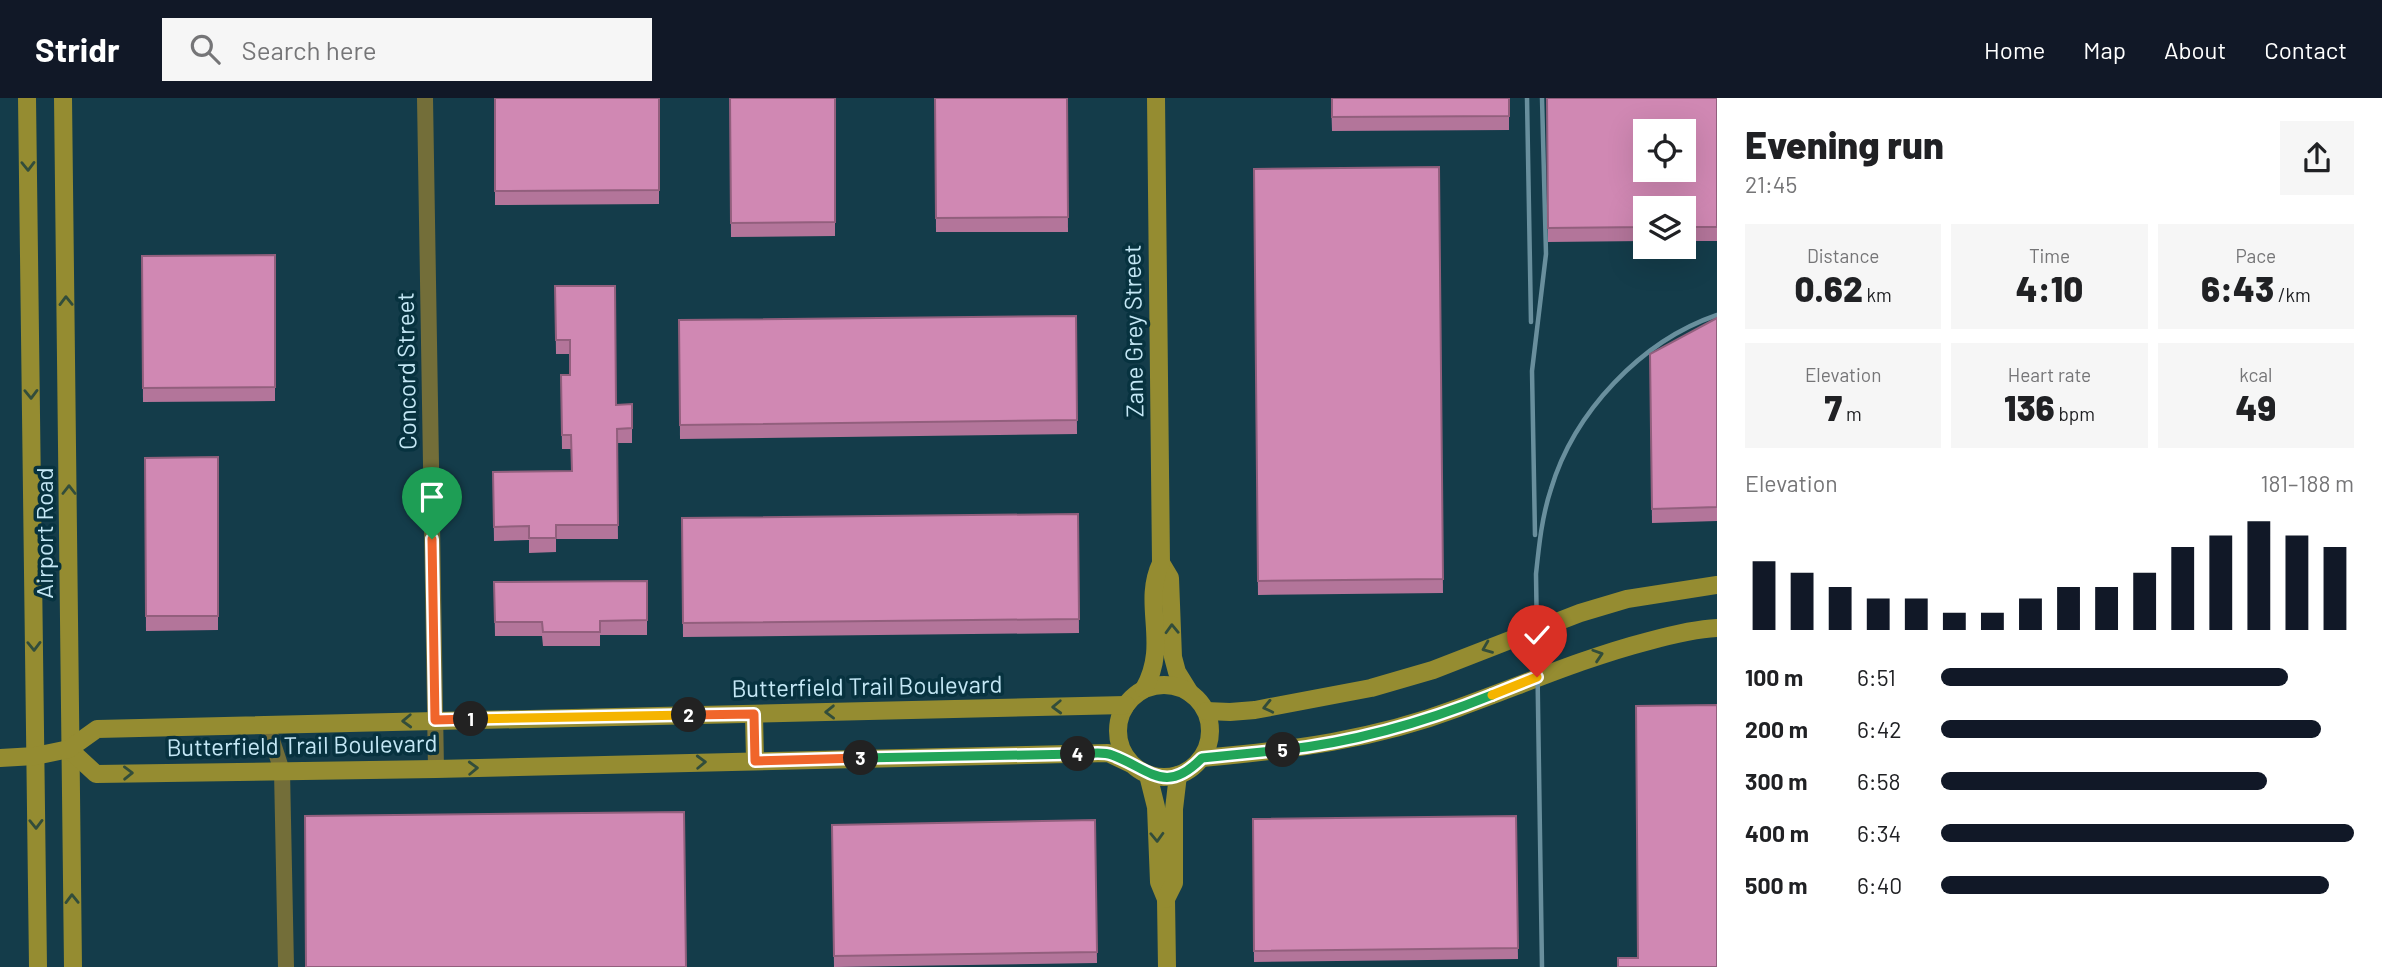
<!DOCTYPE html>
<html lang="en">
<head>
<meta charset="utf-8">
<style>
  :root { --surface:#fff; --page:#f6f6f6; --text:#202124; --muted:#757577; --accent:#111827 }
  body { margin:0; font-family:Barlow,sans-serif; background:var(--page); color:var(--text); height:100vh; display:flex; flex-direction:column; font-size:26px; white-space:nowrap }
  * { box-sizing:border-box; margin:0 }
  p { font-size:23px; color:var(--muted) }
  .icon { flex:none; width:38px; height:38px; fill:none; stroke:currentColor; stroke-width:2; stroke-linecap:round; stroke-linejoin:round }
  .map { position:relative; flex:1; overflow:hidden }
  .side { display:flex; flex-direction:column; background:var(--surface); width:665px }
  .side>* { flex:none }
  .fabs { position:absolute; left:1633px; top:21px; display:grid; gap:14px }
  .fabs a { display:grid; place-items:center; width:63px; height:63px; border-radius:0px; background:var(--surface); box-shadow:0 7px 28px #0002; font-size:35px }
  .pin { position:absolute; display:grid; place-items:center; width:60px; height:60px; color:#fff; margin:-72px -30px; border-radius:50% 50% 50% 0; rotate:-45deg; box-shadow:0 0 7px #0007 }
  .pin .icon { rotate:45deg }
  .km { position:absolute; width:35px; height:35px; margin:-18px; border-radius:50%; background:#222; color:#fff; font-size:19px; line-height:35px; text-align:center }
  .round { display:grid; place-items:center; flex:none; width:74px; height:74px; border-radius:0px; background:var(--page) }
  .headline { display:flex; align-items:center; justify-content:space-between; height:119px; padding:0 28px }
  h1 { font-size:38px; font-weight:800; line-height:52px }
  .metrics { display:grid; grid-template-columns:repeat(3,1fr); gap:10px; height:119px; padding:7px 28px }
  .metrics div { display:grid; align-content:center; border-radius:0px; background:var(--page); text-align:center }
  .metrics b { font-size:35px; font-weight:800 }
  .metrics small { font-size:19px; font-weight:400 }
  .metrics p { font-size:19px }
  .chart { height:196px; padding:14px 28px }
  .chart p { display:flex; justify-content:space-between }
  .chart svg { width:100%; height:126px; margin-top:7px; stroke:var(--accent); stroke-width:6 }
  ul { padding:0 28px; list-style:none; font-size:23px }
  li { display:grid; grid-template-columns:112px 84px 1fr; align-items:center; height:52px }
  li i { height:18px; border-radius:9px; background:var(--accent) }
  header { display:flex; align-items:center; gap:42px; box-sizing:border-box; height:98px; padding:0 35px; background:var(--accent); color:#fff }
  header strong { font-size:33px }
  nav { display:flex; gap:38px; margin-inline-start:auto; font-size:24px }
  .search { width:490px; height:63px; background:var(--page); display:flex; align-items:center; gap:18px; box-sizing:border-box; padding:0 24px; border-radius:0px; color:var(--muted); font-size:26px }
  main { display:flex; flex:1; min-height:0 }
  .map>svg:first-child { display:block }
</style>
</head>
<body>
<header>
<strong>Stridr</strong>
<div class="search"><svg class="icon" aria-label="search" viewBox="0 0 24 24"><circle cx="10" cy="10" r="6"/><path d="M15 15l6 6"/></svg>Search here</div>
<nav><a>Home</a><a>Map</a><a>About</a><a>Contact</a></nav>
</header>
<main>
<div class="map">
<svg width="1717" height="869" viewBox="0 0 1717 869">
  <rect width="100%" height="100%" fill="#143c4a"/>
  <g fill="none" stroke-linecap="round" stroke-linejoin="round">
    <g stroke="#736e39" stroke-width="16">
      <polyline points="425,0 436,671"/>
      <polyline points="267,627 282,673 286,869"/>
    </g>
    <g stroke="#958c31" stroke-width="18">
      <polyline points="27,0 38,869"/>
      <polyline points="63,0 73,869"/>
      <polyline points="1161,465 1170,480 1173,559 1177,574 1190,595"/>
      <circle cx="1164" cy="633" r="46"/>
      <path d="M 1144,591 C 1170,545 1141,507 1161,465 L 1156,0"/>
      <polyline points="1206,613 1230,614 1255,612 1371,590 1433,572 1580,515 1627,501 1717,487"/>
      <polyline points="754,616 755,663"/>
      <polyline points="69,651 96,676 436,671 1108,655 1131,666"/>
      <polyline points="0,660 35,658 69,651 97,631 1126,607"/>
      <path d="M 1202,660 C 1292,652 1373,642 1458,610 C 1522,587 1583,560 1649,543 C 1671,537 1694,531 1717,530"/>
      <polyline points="1148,677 1156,709 1159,784 1166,801 1167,869"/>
      <polyline points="1166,801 1174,785 1174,711 1178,677"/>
    </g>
    <g stroke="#698f9d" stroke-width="4.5">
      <polyline points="1527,0 1531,224"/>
      <polyline points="1535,437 1532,273 1546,156 1542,0"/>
      <path d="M 1542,869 L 1536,476 C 1539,447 1542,418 1551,391 C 1574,314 1641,243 1717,217"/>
    </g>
  </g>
  <g fill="#b3759a">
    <polygon points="495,0 659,0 659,106 495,107"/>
    <polygon points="730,0 835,0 835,138 731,139"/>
    <polygon points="935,0 1067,0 1068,134 936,134"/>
    <polygon points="1331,0 1509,0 1509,32 1332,33"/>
    <polygon points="1547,0 1717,0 1717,143 1684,143 1684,110 1645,110 1645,143 1548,144"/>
    <polygon points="1439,69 1443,495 1258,497 1254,71"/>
    <polygon points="275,157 275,303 143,304 142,158"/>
    <polygon points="555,188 616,307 632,306 632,345 617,345 618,441 556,441 556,454 529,455 529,442 494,443 493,374 571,373 571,351 562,351 561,277 570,277 570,256 556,256"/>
    <polygon points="1076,218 1077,336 680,341 679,222"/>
    <polygon points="1717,220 1717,423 1652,425 1650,256"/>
    <polygon points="218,359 218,532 146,533 145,360"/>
    <polygon points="1078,416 1079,535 683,539 682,420"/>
    <polygon points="647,483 647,537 600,537 600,548 543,548 542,538 495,538 494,484"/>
    <polygon points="1516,718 1518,861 1254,864 1253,721"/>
    <polygon points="1095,722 1097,865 834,869 832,727"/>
  </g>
  <g fill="#d088b3" stroke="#925f7d" stroke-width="2" fill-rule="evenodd">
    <polygon points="495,0 659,0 659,92 495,93"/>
    <polygon points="730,0 835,0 835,124 731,125"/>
    <polygon points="935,0 1067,0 1068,119 936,120"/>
    <polygon points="1332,0 1509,0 1509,18 1332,19"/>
    <path d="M 1547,0 L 1717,0 L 1717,129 L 1684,129 L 1684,110 L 1645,110 L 1645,129 L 1548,130 ZM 1645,33 L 1684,33 L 1684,72 L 1645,72 Z"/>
    <polygon points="1439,69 1443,481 1258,483 1254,71"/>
    <polygon points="275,157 275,289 143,290 142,158"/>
    <polygon points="555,188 615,188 616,307 632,306 632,330 617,331 618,427 556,427 556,440 529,440 529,428 494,429 493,374 572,373 571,337 562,337 561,277 570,277 570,242 556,242"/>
    <polygon points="1076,218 1077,322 680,327 679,222"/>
    <polygon points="1717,220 1717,409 1652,411 1650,256"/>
    <polygon points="218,359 218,518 146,518 145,360"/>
    <polygon points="1078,416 1079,521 683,525 682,420"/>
    <polygon points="647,483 647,522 600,523 600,534 543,534 542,524 495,524 494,484"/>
    <polygon points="1717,607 1717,869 1618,869 1618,860 1638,860 1636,608"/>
    <polygon points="684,714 686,869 306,869 305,718"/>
    <polygon points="1516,718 1518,850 1254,853 1253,721"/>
    <polygon points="1095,722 1097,854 834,858 832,727"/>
  </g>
  <defs><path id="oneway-chevron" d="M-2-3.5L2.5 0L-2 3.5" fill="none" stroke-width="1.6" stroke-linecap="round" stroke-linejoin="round" transform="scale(1.75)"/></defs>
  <g stroke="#324d3b">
    <use href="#oneway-chevron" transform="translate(28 68) rotate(89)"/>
    <use href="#oneway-chevron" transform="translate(66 203) rotate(-91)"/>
    <use href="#oneway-chevron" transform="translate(31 296) rotate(89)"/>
    <use href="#oneway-chevron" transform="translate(69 392) rotate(-90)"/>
    <use href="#oneway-chevron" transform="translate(1172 531) rotate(-92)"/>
    <use href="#oneway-chevron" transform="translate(34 548) rotate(89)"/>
    <use href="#oneway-chevron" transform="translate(1487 550) rotate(158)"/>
    <use href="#oneway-chevron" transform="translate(1598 557) rotate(-18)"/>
    <use href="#oneway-chevron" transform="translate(1057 609) rotate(178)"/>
    <use href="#oneway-chevron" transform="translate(1268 609) rotate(167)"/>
    <use href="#oneway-chevron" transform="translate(830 614) rotate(179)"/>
    <use href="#oneway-chevron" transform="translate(407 623) rotate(178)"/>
    <use href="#oneway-chevron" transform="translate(701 664) rotate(-2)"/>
    <use href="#oneway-chevron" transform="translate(473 670) rotate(-2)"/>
    <use href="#oneway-chevron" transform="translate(128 675) rotate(-1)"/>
    <use href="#oneway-chevron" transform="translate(36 726) rotate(89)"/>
    <use href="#oneway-chevron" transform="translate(1157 739) rotate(88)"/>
    <use href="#oneway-chevron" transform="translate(72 801) rotate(-91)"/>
  </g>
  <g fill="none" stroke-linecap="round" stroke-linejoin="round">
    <defs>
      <polyline id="split-1" points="432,441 435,622 471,621"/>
      <polyline id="split-2" points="471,621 689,617"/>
      <polyline id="split-3" points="689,617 754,616 755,663 861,660"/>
      <polyline id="split-4" points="861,660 1078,656"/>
      <path id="split-5" d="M 1078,656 C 1088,656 1102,653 1112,657 C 1150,671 1165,698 1202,660 L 1283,652"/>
      <path id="split-6" d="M 1283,652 C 1355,644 1425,624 1492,597"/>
      <polyline id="split-7" points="1492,597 1537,579"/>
    </defs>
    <use href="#split-1" stroke="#fff" stroke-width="14"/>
    <use href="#split-2" stroke="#fff" stroke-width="14"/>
    <use href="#split-3" stroke="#fff" stroke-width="14"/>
    <use href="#split-4" stroke="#fff" stroke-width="14"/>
    <use href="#split-5" stroke="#fff" stroke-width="14"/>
    <use href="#split-6" stroke="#fff" stroke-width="14"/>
    <use href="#split-7" stroke="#fff" stroke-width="14"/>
    <use href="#split-1" stroke="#f0652b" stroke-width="9"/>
    <use href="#split-2" stroke="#f5b400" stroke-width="9"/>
    <use href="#split-3" stroke="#f0652b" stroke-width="9"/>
    <use href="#split-4" stroke="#22a559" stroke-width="9"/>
    <use href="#split-5" stroke="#22a559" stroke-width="9"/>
    <use href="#split-6" stroke="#22a559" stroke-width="9"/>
    <use href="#split-7" stroke="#f5b400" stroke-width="9"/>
  </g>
  <g text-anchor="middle" stroke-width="7" stroke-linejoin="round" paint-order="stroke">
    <g font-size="24" fill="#c4e7f5" stroke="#07323f">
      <text transform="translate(1134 233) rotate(-91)" y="8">Zane Grey Street</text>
      <text transform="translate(407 273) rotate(-91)" y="8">Concord Street</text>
      <text transform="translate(45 435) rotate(-90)" y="8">Airport Road</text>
      <text transform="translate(867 589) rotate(-1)" y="8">Butterfield Trail Boulevard</text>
      <text transform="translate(302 648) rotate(-1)" y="8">Butterfield Trail Boulevard</text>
    </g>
  </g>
</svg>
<div class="fabs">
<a><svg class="icon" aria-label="locate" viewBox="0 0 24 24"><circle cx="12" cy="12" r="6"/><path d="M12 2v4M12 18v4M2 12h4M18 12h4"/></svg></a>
<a><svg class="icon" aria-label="layers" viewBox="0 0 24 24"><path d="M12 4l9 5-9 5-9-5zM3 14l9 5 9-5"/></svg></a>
</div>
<div class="pin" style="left:432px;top:441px;background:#1e9e55"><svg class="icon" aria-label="arrive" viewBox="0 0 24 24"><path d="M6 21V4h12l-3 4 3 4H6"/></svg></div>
<div class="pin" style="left:1537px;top:579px;background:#d93025"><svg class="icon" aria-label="check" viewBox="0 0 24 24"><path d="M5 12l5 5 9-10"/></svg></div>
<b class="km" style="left:471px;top:621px">1</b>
<b class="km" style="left:689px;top:617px">2</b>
<b class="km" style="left:861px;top:660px">3</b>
<b class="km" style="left:1078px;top:656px">4</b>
<b class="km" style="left:1283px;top:652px">5</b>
</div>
<section class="side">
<div class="headline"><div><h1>Evening run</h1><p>21:45</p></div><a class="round"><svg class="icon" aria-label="share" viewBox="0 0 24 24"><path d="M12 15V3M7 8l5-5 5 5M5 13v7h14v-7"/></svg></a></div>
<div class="metrics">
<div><p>Distance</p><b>0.62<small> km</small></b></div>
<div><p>Time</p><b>4:10</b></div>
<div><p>Pace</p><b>6:43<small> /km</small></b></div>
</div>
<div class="metrics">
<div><p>Elevation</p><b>7<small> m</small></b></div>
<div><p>Heart rate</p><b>136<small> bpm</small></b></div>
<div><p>kcal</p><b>49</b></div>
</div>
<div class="chart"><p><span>Elevation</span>181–188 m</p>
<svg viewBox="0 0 160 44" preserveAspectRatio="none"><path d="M5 44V20M15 44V24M25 44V29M35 44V33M45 44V33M55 44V38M65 44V38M75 44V33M85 44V29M95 44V29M105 44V24M115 44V15M125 44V11M135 44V6M145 44V11M155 44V15"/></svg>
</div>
<ul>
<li><b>100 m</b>6:51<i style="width:84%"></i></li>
<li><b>200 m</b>6:42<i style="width:92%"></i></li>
<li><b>300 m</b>6:58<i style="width:79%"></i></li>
<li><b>400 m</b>6:34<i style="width:100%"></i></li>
<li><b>500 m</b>6:40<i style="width:94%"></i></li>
</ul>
</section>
</main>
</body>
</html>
